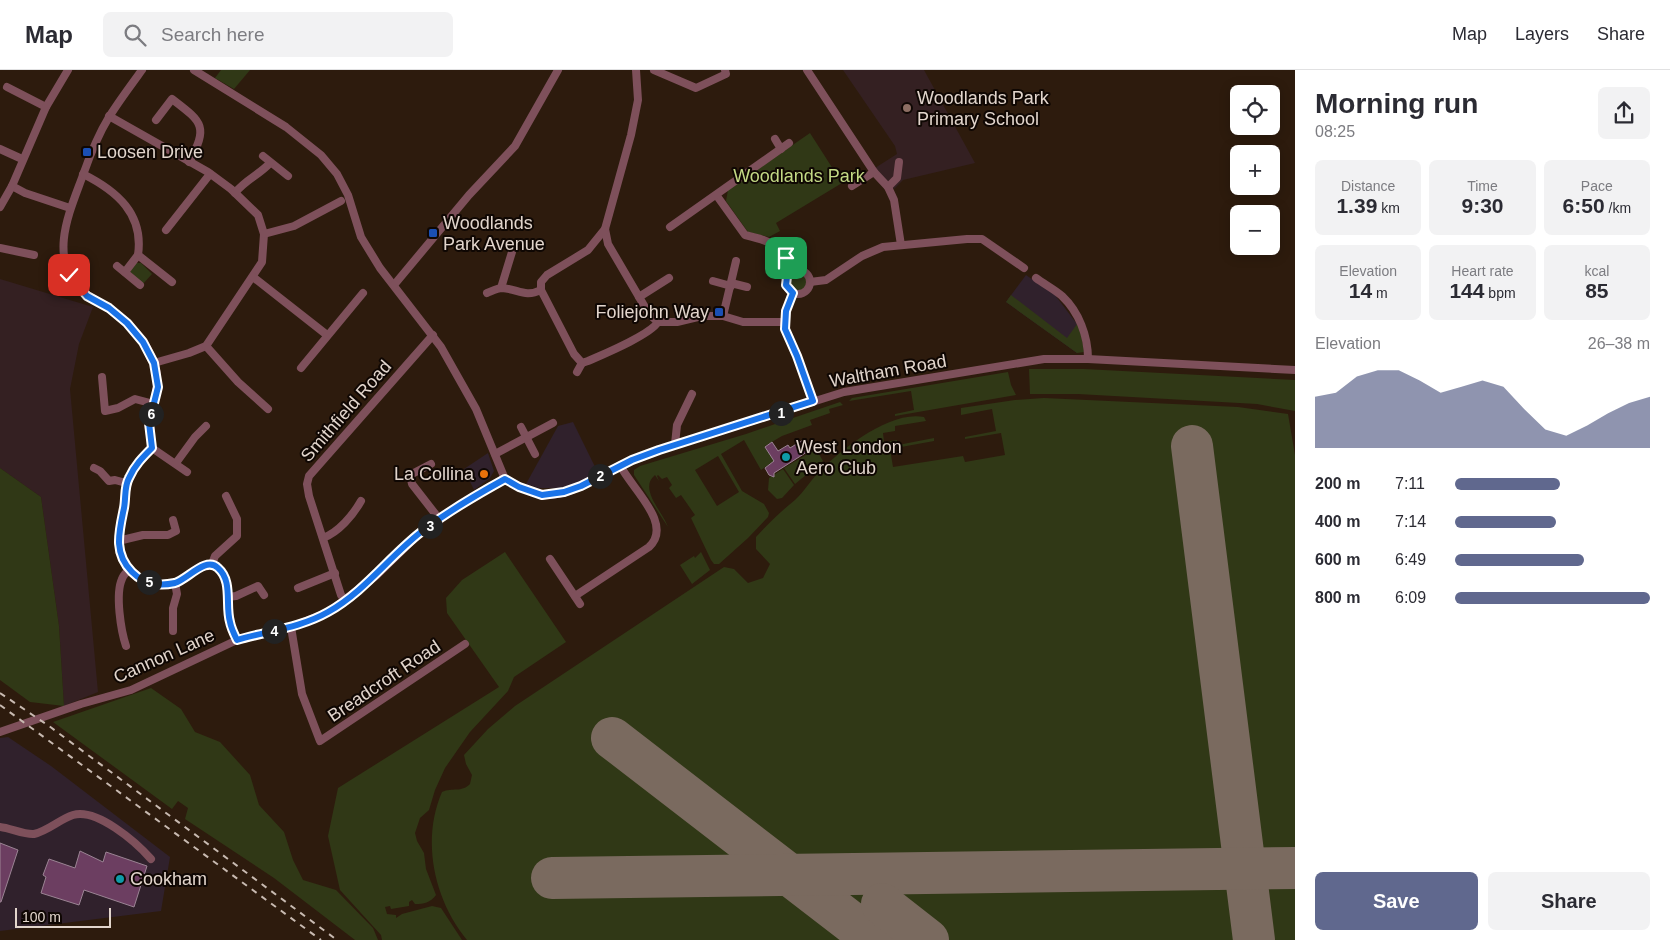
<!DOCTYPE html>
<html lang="en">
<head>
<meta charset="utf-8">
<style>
  :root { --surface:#fff; --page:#f2f2f3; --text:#2b2b33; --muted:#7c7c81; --line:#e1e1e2; --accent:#60688e }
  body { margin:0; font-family:Arial,sans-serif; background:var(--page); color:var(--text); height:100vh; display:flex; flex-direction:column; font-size:19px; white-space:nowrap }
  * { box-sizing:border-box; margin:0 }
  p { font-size:16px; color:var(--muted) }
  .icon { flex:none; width:28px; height:28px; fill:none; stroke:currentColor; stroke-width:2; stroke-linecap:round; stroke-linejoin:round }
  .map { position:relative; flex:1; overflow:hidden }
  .details { display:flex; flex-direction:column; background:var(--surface); width:375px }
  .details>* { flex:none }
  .fabs { position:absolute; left:1230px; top:15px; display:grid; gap:10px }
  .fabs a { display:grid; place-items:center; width:50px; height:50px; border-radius:8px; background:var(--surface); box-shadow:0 2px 12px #0003; font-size:25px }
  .scale { position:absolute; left:15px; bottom:12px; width:96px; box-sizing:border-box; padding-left:5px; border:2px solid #e2d5cc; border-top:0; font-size:14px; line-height:18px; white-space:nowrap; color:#e2d5cc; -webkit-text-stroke:4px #0f0703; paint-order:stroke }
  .pin { position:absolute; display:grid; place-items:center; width:42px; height:42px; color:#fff; margin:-21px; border-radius:10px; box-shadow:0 2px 8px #0006 }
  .km { position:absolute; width:25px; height:25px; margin:-12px; border-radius:50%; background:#222; color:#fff; font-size:14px; line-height:25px; text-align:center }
  .round { display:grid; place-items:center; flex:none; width:52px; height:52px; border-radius:8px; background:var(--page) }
  .summary { display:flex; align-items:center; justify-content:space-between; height:85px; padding:0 20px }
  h1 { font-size:28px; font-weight:800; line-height:38px }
  .metrics { display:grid; grid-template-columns:repeat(3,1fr); gap:8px; height:85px; padding:5px 20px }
  .metrics div { display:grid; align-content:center; border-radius:8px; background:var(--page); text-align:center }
  .metrics b { font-size:21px; font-weight:800 }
  .metrics small { font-size:14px; font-weight:400 }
  .metrics p { font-size:14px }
  .chart { height:140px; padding:10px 20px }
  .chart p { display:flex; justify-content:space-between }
  .chart svg { width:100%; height:90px; margin-top:5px; fill:var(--accent); opacity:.7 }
  .primary-button { display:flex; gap:10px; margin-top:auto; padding:10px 20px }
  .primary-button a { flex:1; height:58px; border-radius:8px; background:var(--accent); color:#fff; font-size:20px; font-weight:800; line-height:58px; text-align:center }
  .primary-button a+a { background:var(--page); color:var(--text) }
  ul { padding:0 20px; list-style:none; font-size:16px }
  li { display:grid; grid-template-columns:80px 60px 1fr; align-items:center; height:38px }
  li i { height:12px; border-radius:6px; background:var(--accent) }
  header { display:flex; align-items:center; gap:30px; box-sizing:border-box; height:70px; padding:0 25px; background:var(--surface); border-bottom:1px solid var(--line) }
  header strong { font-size:24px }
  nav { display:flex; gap:28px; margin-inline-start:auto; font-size:18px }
  .search { width:350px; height:45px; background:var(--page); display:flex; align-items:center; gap:12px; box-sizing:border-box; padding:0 18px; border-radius:8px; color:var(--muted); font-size:19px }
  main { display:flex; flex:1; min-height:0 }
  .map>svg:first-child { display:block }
</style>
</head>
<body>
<header>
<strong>Map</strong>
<div class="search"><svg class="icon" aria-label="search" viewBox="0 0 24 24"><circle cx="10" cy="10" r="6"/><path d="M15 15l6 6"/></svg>Search here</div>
<nav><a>Map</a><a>Layers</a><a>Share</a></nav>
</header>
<main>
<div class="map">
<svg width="1295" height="870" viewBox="0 0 1295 870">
  <rect width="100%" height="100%" fill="#2d1b0d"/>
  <g fill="#30212c">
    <polygon points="1026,205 1055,225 1077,254 1077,283 1006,232"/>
    <polygon points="573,352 599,405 576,414 559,418 539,418 526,414 558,356"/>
    <polygon points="488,383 494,401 490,408 474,420 464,399"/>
    <polygon points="8,667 51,696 170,787 161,841 0,861 0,668"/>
  </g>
  <g fill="#342022">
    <polygon points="843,0 924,0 975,93 903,110 894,119 889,112 884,110 875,98 897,84 895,76"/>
    <polygon points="0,209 93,237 79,274 70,319 98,622 64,636 59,556 41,427 0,398"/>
  </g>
  <g fill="#303816" fill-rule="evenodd">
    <polygon points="221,0 250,0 234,19 215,8"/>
    <polygon points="810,63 842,113 776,153 780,161 769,167 748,162 726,131 728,120"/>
    <polygon points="136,193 141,193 152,204 142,215 132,206 130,200"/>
    <circle cx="798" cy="212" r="9"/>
    <polygon points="1011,225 1067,268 1077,254 1081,262 1084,282 1077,283 1006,232"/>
    <polygon points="1029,299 1084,299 1295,310 1295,341 1257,334 1078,324 1030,324"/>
    <polygon points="1008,302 1011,315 1016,325 895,346 895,344 914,340 911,321 849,331 852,328"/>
    <path d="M 1044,328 L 1238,337 L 1288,344 L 1295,385 L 1295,870 L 467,870 C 434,830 421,770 442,722 C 453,717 461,723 470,714 L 472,705 L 466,694 L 464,685 L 488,659 L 515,636 L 724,497 L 734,499 L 748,513 L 763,508 L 770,494 L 756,479 L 756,467 C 768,454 781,441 795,430 C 804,422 810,411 818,403 C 840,380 890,340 924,347 L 926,351 L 895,356 L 895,361 L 883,363 L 884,372 L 897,370 L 898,375 L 934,368 L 934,371 L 890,379 L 893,397 L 963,386 L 965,392 L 1005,385 L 1001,363 L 965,369 L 965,367 L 996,361 L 992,339 L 961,345 L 961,338 L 1015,330 Z"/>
    <path d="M 840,332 L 843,335 L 829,339 L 830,343 L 810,350 L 812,355 L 782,366 L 765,376 L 774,391 L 761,400 L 744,370 L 721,384 L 742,421 L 764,434 L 769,443 L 768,447 L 748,468 L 719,494 L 714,494 L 711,490 L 691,448 L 695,445 L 681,425 L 676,428 L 669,418 L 672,415 L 667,407 L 662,409 L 658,405 L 657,406 L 659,411 L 655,405 C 638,419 663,442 668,457 L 634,405 L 634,400 L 640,396 L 746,364 ZM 718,386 L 739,422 L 717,436 L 695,400 Z"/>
    <polygon points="816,379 823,391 795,414 784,398"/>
    <polygon points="0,398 41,427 59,556 64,636 30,632 0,610"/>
    <polygon points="783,399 794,415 782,428 777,429 768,420 769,408"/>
    <path d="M 505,482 L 566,572 L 514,607 L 508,621 L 470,662 L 445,698 L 435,720 L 429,740 L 420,748 L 415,763 L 417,771 L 424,783 L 426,799 L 436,825 C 430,833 424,834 415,834 L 412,830 L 409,832 L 409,836 L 391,839 L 390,836 L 385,837 L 387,844 L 396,845 L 396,848 L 402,844 L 432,836 L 441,838 L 462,870 L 382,870 L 381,865 L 340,820 L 328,766 L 338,718 L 499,617 L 447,543 L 446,528 L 462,510 Z"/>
    <polygon points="701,482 710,500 692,514 680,495 694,486 695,488"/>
    <polygon points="151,618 181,639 195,662 220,672 250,705 259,735 284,762 293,790 303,810 336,820 373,858 378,870 355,870 274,808 185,749 188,738 178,731 172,739 53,652"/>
  </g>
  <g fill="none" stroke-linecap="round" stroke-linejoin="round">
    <g stroke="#7a6a5f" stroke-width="42">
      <polyline points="1192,376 1254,870"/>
      <polyline points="612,668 874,870"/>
      <polyline points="552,808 1295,798"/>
      <polyline points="882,834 928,870"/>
    </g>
  </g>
  <g fill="#6c3e61" stroke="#9b8494">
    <polygon points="803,370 810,380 774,403 774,407 769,405 765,398 774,391 765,377 772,372 778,381 788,375 790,378"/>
    <polygon points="0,773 18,780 1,832 0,832"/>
    <polygon points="80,781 103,792 106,782 147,796 134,837 84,820 79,835 41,823 46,807 43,805 49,789 75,798"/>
  </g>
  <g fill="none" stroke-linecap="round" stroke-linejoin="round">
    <g stroke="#7e505b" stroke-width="8">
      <path d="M 142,0 C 131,15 119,31 109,47 C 98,65 90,85 83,105 C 70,141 48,186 80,219 C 88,227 99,231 108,238 C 127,250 146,271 154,292 C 162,315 153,330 149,351 C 148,359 151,369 152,378"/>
      <polyline points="194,0 286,57 321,85 337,104 348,125 361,167 380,198 441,277 476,339 505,409"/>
      <polyline points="636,0 638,30 631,65 605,159 608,174 649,244 658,252 677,252 702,246 723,246 743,252 785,252"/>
      <polyline points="654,0 696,18 726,4 725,0"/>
      <polyline points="807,0 874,102 888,117 894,130 901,175"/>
      <polyline points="7,17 46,37"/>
      <polyline points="109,46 208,102 231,119 258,145 264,164 262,192 206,276 189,283 154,293"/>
      <path d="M 156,50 L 172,29 C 202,52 209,56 189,92"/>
      <polyline points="775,69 781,79"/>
      <polyline points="0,79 22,89"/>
      <polyline points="263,86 288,106"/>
      <path d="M 83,104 C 117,121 144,144 138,185 L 172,212"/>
      <polyline points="12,116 25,123 70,138"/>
      <polyline points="852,116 874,102"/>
      <polyline points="888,117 897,108 899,92"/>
      <path d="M 235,123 C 245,110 259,105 270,93"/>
      <path d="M 717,126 L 745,165 C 775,172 778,174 792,202"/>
      <polyline points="0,137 12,116 46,37 68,0"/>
      <polyline points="670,157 789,73"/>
      <path d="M 605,159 L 588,180 L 547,205 L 541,212 L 541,220 L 574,284 L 582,293 L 588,291 C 604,284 650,265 658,252"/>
      <polyline points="166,160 210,104"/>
      <polyline points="264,164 294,156 341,131"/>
      <polyline points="0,178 34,185"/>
      <polyline points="117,196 140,215"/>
      <circle cx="798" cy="212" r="12"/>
      <polyline points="125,202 138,185"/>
      <polyline points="253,207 327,265"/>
      <path d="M 1036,208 C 1044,214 1054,219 1062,226 C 1079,242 1088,266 1088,289"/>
      <polyline points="713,211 731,216"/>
      <polyline points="810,212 826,210 862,186 883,177 967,169 982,169 1024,198"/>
      <polyline points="731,213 747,217"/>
      <polyline points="394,215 469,125 515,76 558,0"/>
      <polyline points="501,218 512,182"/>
      <path d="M 487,223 C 492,221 498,218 502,218 C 518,219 525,228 541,220"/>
      <polyline points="793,223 786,241 785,259 797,286 813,331"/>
      <polyline points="639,227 669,208"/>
      <polyline points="723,246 736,191"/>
      <polyline points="206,276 238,312 268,339"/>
      <polyline points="301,298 363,223"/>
      <polyline points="577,302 582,293"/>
      <polyline points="102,307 105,341 118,338 135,329 154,334"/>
      <polyline points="521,357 535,384"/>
      <polyline points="675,374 677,355 692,324"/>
      <path d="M 152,378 C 143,388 134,396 129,408 C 124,417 126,428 124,438 C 119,462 113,483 132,502 C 139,509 146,513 156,514 C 161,515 170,515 175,513 C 188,509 206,486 218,498 C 233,511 226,535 230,552 C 231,558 234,564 237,570"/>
      <polyline points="152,378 187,402"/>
      <polyline points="495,384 553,353"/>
      <polyline points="176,393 195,367 206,356"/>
      <polyline points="431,394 410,405 412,414 440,450"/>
      <polyline points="94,398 100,401 109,411 115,410 126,413"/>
      <path d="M 505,409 C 516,415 528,422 541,424 C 568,429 596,407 619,396 C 632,389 646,385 659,380 L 844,322 L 1044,289 L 1088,289 L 1295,300"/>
      <path d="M 323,468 C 339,462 353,445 361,431"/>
      <polyline points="118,471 143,465 168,465 176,461 173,450"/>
      <polyline points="550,489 580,534"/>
      <polyline points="212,494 215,486 237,466 237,449 226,426"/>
      <polyline points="298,518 335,503"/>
      <path d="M 575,526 L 649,477 C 674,454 631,418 620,395"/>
      <polyline points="227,527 236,526 258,516 264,525"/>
      <polyline points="345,530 341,525 309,426 307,414 309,406 433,265"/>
      <polyline points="291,557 302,624 320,671 465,574"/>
      <polyline points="173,561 173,538 177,524 175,513"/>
      <path d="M 126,576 C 121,561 115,524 122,509 C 123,505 127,502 129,499"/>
      <polyline points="0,662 81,634 131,620 237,570 291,557 329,542 377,505 421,462 471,428 505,409"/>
      <path d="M 0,757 C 10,758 25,765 34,764 C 48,761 60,749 73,745 C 97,738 136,772 151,789"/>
    </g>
    <g stroke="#c8bab1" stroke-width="2" stroke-dasharray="6 6" stroke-linecap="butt">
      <polyline points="0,623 49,656 337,870"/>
      <polyline points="0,635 321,870"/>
    </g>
  </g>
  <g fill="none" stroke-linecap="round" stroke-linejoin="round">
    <defs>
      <path id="route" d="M 69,205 L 87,226 L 109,238 L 127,253 L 143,272 L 154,293 L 158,317 L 149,353 L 152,378 C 143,387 134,396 129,408 C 124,417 126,428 124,438 C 119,462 113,483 132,502 C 139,509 146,513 156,514 C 161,515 170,514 175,513 C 188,509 206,486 218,498 C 233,511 225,535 230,552 C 231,558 234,564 237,570 C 267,561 300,558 328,542 C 364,522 389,487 421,462 C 447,442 476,425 505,409 L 519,417 L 542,425 L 564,422 L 581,416 L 632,390 L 659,380 L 813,331 L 797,286 L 785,259 L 786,241 L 793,223 L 786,215 L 787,207 L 792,202 L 786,188"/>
    </defs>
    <use href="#route" stroke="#fff" stroke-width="10"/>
    <use href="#route" stroke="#1a73e8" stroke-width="6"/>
  </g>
  <circle fill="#8d6e63" stroke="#0f0703" stroke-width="2" cx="907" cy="38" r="5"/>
  <g fill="#1a4fb4" stroke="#0f0703" stroke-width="2">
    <rect x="82" y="77" width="10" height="10" rx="2.5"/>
    <rect x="428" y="158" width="10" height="10" rx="2.5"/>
    <rect x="714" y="237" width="10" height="10" rx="2.5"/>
  </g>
  <g fill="#0f9aa8" stroke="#0f0703" stroke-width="2">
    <circle cx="786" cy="387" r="5"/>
    <circle cx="120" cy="809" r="5"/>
  </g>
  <circle fill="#e8710a" stroke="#0f0703" stroke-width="2" cx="484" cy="404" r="5"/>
  <g text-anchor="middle" stroke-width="4" stroke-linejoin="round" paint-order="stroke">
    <g font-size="18" fill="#e2d5cc" stroke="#0f0703" text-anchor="start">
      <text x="917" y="34">Woodlands Park<tspan x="917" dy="21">Primary School</tspan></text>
      <text x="97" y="88">Loosen Drive</text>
      <text x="443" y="159">Woodlands<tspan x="443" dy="21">Park Avenue</tspan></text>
      <text x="709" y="248" text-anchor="end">Foliejohn Way</text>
      <text x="796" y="383">West London<tspan x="796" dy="21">Aero Club</tspan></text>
      <text x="474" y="410" text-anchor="end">La Collina</text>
      <text x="130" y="815">Cookham</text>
    </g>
    <g font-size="18" fill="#c3d985" stroke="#0f0703">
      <text x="799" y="112">Woodlands Park</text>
    </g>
    <g font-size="18" fill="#e2d5cc" stroke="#0f0703">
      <text transform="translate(888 301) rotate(-10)" y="6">Waltham Road</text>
      <text transform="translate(346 341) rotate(-49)" y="6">Smithfield Road</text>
      <text transform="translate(164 586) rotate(-24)" y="6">Cannon Lane</text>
      <text transform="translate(384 611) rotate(-34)" y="6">Breadcroft Road</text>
    </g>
  </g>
</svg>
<div class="fabs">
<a><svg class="icon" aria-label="locate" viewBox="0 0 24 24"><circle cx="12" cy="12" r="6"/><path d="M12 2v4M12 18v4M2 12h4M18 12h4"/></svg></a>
<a>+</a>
<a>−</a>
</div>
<div class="scale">100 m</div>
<div class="pin" style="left:786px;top:188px;background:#1e9e55"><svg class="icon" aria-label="arrive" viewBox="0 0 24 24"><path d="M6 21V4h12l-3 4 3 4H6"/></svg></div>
<div class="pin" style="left:69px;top:205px;background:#d93025"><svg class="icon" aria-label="check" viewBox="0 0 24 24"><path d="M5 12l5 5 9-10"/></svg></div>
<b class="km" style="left:781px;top:343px">1</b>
<b class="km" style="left:600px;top:406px">2</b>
<b class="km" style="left:430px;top:456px">3</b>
<b class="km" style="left:274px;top:561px">4</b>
<b class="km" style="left:149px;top:512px">5</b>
<b class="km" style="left:151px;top:344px">6</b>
</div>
<section class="details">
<div class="summary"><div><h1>Morning run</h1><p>08:25</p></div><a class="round"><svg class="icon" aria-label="share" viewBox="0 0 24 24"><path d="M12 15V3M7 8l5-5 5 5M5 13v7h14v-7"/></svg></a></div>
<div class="metrics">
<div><p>Distance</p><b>1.39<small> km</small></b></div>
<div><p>Time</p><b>9:30</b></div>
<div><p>Pace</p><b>6:50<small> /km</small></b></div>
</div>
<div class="metrics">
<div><p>Elevation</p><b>14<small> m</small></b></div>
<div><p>Heart rate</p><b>144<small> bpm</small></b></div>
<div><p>kcal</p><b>85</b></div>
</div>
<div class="chart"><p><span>Elevation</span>26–38 m</p>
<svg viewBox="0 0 160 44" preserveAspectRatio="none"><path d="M0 44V19L10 17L20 9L30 6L40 6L50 11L60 17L70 14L80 11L90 14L100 25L110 35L120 38L130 33L140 27L150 22L160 19V44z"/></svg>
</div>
<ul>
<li><b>200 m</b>7:11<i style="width:54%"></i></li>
<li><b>400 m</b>7:14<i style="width:52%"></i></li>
<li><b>600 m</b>6:49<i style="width:66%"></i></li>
<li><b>800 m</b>6:09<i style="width:100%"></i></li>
</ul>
<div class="primary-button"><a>Save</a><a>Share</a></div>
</section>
</main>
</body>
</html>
